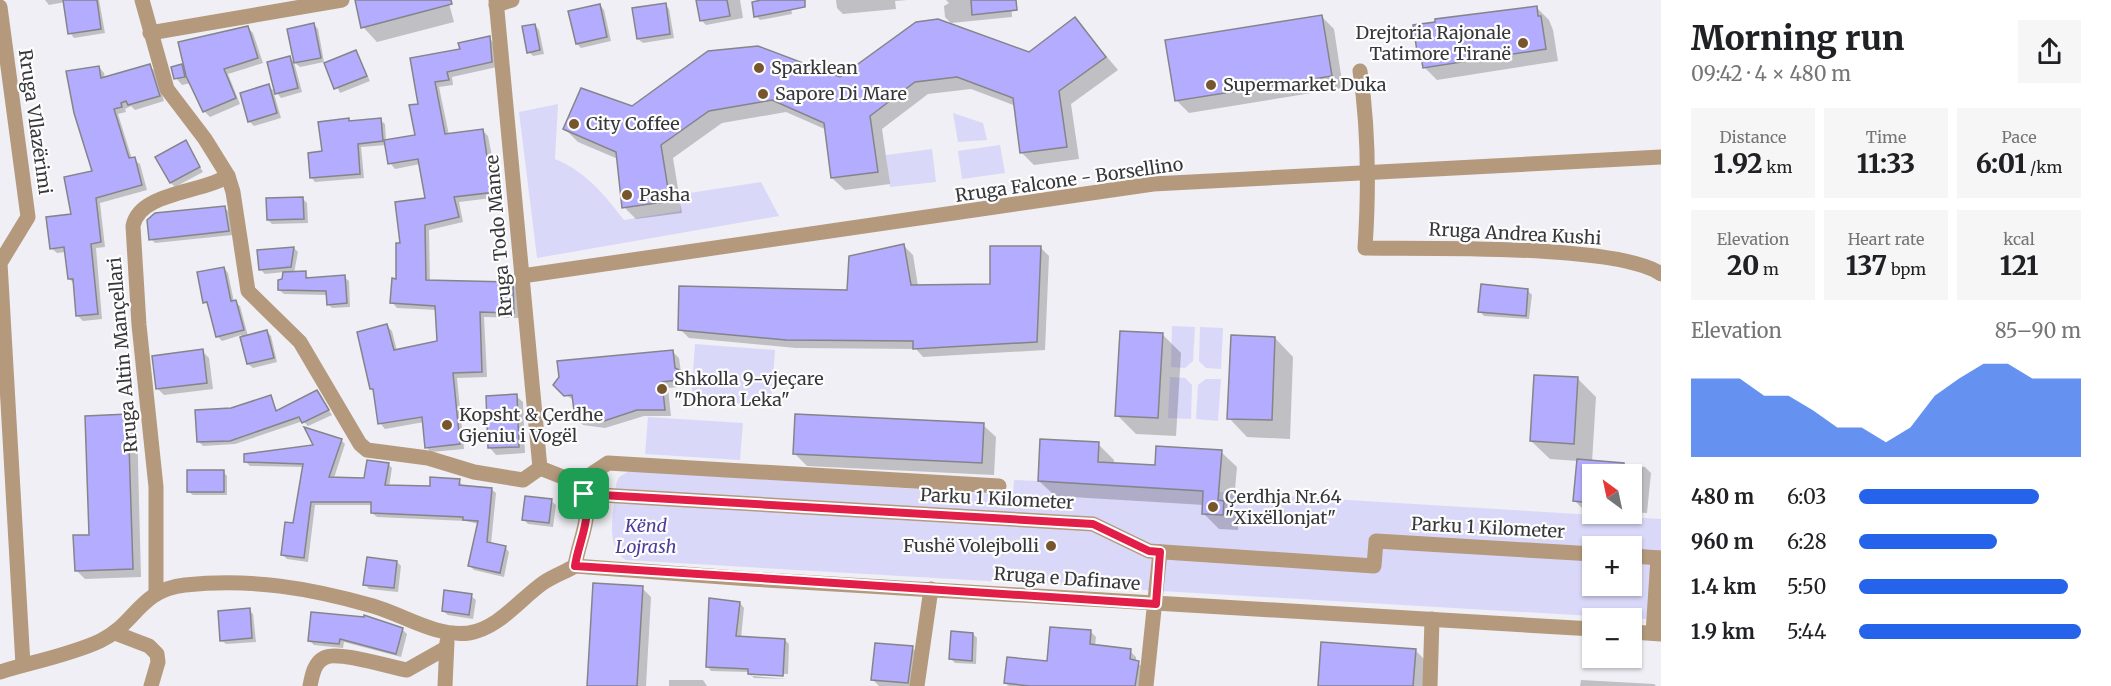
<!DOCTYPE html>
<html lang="en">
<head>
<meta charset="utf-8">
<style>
  :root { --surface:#fff; --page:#f6f6f6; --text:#202124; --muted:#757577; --accent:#2563eb }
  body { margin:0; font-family:Merriweather,serif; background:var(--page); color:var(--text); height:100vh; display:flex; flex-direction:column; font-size:22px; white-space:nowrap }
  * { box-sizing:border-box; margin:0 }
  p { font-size:20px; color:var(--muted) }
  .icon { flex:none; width:33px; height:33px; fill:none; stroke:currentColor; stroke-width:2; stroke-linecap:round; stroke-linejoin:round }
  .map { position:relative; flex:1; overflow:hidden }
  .details { display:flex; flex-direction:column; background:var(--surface); width:450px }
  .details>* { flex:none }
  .needle { width:39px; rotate:327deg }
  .tools { position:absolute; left:1582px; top:464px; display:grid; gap:12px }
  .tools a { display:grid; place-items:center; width:60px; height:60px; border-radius:0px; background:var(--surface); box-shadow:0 2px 4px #0004; font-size:30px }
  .pin { position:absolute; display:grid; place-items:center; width:51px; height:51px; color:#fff; margin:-26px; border-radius:12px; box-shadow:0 3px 9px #0006 }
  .round { display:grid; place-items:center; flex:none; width:63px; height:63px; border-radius:0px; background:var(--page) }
  .summary { display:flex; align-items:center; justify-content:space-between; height:102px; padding:0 30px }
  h1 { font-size:33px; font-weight:800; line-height:45px }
  .stats { display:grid; grid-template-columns:repeat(3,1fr); gap:9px; height:102px; padding:6px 30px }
  .stats div { display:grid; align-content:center; border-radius:0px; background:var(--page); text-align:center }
  .stats b { font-size:26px; font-weight:800 }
  .stats small { font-size:16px; font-weight:400 }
  .stats p { font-size:16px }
  .chart { height:168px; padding:12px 30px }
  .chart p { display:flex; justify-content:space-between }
  .chart svg { width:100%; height:108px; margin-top:6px; fill:var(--accent); opacity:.7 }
  ul { padding:0 30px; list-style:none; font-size:20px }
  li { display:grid; grid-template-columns:96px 72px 1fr; align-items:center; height:45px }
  li i { height:15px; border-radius:8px; background:var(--accent) }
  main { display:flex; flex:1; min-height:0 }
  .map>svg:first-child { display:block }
</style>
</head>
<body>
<main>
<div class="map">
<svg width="1661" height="686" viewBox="0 0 1661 686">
  <rect width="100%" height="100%" fill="#efeff5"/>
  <g fill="#dad8f9" fill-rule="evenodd">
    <path d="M 558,104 L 555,159 C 585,171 604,194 624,220 L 680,211 L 683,194 L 761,182 L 779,216 L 537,258 L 519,112 Z"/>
    <polygon points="953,113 983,123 987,140 958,142"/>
    <polygon points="1000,145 1005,173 962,179 958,151"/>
    <polygon points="932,149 936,182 890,187 886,155"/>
    <polygon points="1172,326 1195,327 1193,361 1185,368 1171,367"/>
    <polygon points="1200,327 1223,328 1221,369 1206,368 1199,361"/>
    <polygon points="695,344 775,350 771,406 691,400"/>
    <polygon points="1170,377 1185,378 1192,385 1191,419 1168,418"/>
    <polygon points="1206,379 1221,379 1218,421 1196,419 1198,385"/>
    <polygon points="648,417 743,423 740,460 645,454"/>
    <path d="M 629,471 L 1013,495 L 1014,480 L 1038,481 L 1661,519 L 1661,620 L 626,560 C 603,547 615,507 616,484 L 619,477 ZM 1593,546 L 1632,546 L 1632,585 L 1593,585 Z"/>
  </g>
  <g fill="#0003">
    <polygon points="45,0 99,0 105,33 74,38 70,33 65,2 49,5"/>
    <polygon points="361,0 448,0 454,22 377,42 363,27"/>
    <polygon points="698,0 740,0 743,18 706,25 702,21"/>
    <polygon points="769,0 790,0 792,14 760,20 756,16"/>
    <polygon points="836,0 907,0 895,1 896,9 843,14 837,8"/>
    <polygon points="946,0 1011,0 1012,17 951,23 945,17 944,6 949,3"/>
    <polygon points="665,4 669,9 674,38 643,43 638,39"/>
    <polygon points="600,5 604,10 611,41 581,48 577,44"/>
    <polygon points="1536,7 1549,20 1553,30 1558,61 1437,80 1424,67 1419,58 1414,26"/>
    <polygon points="1321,16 1334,29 1343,88 1189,113 1176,100"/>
    <polygon points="1075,19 1118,70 1071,104 1079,159 1034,165 1022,153 1016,106 971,89 928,94 882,129 890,184 845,190 832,178 827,130 786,112 722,123 673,158 682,213 636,219 624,207 618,159 578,142 565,129 632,108 1030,54"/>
    <polygon points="314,25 318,29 324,62 300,67 295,63"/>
    <polygon points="535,25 539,30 544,54 533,56 529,52"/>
    <polygon points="248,28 253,33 263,63 228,74 240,104 210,117 204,111 191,83 182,85 176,78 181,66 186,71"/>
    <polygon points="489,38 494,43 497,67 452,77 453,85 439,87 449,135 483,131 488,136 500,197 459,202 463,222 429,230 430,282 512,283 517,289 519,318 484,317 487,377 457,378 464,449 431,452 426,447 424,422 385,429 380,423 375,392 371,389 386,325 392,331 397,351 439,342 437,310 397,308 392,302 402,244 427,200 420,164 395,169 390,163 387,145 361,147 364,178 315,182 311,177 324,153 348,119 351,122 380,120 385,124 386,141 417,136 420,105 412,59 461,51"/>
    <polygon points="356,51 370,81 340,93 326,64"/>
    <polygon points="289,58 294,62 302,92 281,98 277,93"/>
    <polygon points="149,66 155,71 164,101 135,110 131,106 125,109 126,112 118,114 132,159 140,164 147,190 100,203 105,247 96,248 102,319 83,321 78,316 74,284 69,278 66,252 57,253 51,248 73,215 94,173 99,67 104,73 105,79"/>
    <polygon points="268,86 273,90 281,118 254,126 249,121"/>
    <polygon points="185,142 203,172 175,187 171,183"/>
    <polygon points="303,199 307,203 308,223 272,224 268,220"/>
    <polygon points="225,208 229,212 233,235 155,243 151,239"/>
    <polygon points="904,246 913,255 918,286 992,285 1040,247 1049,256 1045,350 923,357 916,349 796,348 689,338 680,329 848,291"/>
    <polygon points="294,248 298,252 294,273 305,273 309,279 344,277 349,281 350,307 332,308 328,304 328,295 284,294 279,290 284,272 265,274 260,269"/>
    <polygon points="224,268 228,273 234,302 240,306 248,336 267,332 271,336 277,362 253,368 248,364 241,335 222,341 218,337 210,307 205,302"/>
    <polygon points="1527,290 1532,295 1529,319 1484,316 1480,311"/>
    <polygon points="1162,334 1181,353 1176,436 1136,434 1117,415"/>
    <polygon points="1275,338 1293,357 1290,439 1247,437 1229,418"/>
    <polygon points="202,351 209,358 213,389 164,395 157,388"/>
    <polygon points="672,351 679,358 681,373 700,385 668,388 671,416 644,416 605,428 583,425 576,418 575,401 561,392"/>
    <polygon points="1577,378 1596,397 1592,462 1645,467 1651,473 1647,513 1632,512 1632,474 1593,474 1593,509 1582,508 1575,501 1578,461 1550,459 1531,441"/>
    <polygon points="317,392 332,415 308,426 303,421 235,444 203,446 199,442 232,410 270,397 278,412"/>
    <polygon points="516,396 523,402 525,453 496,455 490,448"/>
    <polygon points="128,416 137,425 141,577 85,579 76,570 90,536"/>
    <polygon points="983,425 996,437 994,475 807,466 795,454"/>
    <polygon points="341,440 345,444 334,478 366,480 388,464 392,468 389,487 431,488 459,480 463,487 491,489 496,493 491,544 505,547 509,552 504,577 474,570 470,566 479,524 466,521 377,517 372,513 372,505 315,505 308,562 287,559 283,555 295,525 304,467 250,466 246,462"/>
    <polygon points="1098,444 1114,460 1114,464 1156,466 1221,452 1237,467 1233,512 1239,518 1238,530 1219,529 1203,513 1204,505 1055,496 1039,481"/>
    <polygon points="223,472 227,476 227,495 193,495 188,491"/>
    <polygon points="551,501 556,505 553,527 528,524 524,520"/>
    <polygon points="397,562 401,566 398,592 369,589 365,584"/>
    <polygon points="642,588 651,597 646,686 589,686"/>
    <polygon points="471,596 476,600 473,619 448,615 443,611"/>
    <polygon points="740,603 744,608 741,638 785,640 789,644 788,674 752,673 752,676 787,679 754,678 749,673 749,672 711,671 707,666"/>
    <polygon points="249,610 253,614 256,642 226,644 221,640"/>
    <polygon points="365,619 402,629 407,634 401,657 344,642 343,648 314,645 309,640"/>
    <polygon points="1090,631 1096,637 1095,646 1130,651 1136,657 1136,662 1144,668 1141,686 1009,686 1005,683 1049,663"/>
    <polygon points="973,634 977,638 976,664 955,663 951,659"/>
    <polygon points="912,648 919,654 914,686 879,686 872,679"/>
    <polygon points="1415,650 1428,663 1426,686 1320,686"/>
    <polygon points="669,680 703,680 707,686 669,686"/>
    <polygon points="1581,680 1654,684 1656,686 1580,686"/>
  </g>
  <g fill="#b4acfe" stroke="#848489" stroke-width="1.5">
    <polygon points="63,0 97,0 101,29 68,34"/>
    <polygon points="355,0 451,0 452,4 361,28"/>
    <polygon points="696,0 727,0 730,16 700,21"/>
    <polygon points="761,0 805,0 805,7 754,17 752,2"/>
    <polygon points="971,0 1016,0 1017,10 972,15"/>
    <polygon points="666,3 670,34 637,39 632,8"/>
    <polygon points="600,4 607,37 576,44 568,11"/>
    <polygon points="1537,6 1538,16 1541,16 1546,49 1423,68 1421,57 1418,58 1413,25 1435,22 1435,19"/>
    <polygon points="1322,15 1332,76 1175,101 1165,40"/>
    <polygon points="1075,17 1106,57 1059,91 1067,147 1020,153 1013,98 957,77 915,82 870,116 878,172 831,178 824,123 772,100 709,111 661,145 670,201 622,208 616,152 563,129 581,88 632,106 708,51 758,46 840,77 916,22 938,19 1029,52"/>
    <polygon points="314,23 321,58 294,63 287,29"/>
    <polygon points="535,24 540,50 527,53 522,26"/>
    <polygon points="248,26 258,58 224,69 236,98 203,112 186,76 178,42"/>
    <polygon points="490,36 492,62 447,72 449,80 435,82 445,134 483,129 488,164 492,163 496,192 454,197 459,217 425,225 426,280 513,282 514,313 480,312 482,372 453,373 460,444 425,448 422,417 378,424 373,389 370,389 357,332 387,324 394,350 437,341 435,306 390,303 392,278 396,279 396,243 400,243 395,202 425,198 418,159 388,164 384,140 415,135 409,105 418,104 410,58 460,49 458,43"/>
    <polygon points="356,50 367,76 334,89 324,63"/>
    <polygon points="290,56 298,88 275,94 267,62"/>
    <polygon points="150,64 160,96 128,105 126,101 121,103 122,107 114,109 129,158 135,157 142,185 96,198 101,242 91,244 98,314 76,316 73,279 68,279 64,247 50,249 46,217 71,214 64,177 92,171 74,113 66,71 99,66 101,78"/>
    <polygon points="182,64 185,77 174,79 171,67"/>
    <polygon points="269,84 277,113 248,122 240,93"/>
    <polygon points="349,118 349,121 381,118 383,141 358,144 360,174 310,178 308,153 322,151 318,122"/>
    <polygon points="186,140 200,167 170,183 155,157"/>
    <polygon points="303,197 304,219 267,220 266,198"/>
    <polygon points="225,206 229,231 149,240 147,220 155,213"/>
    <polygon points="904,244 911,285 990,284 990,246 1041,246 1037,342 913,349 913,341 786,340 678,330 679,286 847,290 849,256"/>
    <polygon points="294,247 291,267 259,270 257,250"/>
    <polygon points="224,267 231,301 236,300 244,330 216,337 207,302 203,303 197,272"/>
    <polygon points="306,271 306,278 345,275 347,303 327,305 326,291 278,290 278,280 282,279 283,272"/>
    <polygon points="1481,284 1528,289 1526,316 1478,312"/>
    <polygon points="267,330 274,358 247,364 240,337"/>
    <polygon points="1120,331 1163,333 1158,418 1115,416"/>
    <polygon points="1231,335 1275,337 1272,420 1227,419"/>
    <polygon points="203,349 207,383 156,389 152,356"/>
    <polygon points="673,350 675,368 696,378 662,382 665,410 637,410 604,421 575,419 572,395 564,396 553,385 559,377 557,361"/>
    <polygon points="1534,375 1578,377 1574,444 1530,441"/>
    <polygon points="317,390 329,410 302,423 299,417 230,441 197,442 195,410 231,408 271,395 276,411"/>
    <polygon points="517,394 519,447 488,448 486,396"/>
    <polygon points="128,414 133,569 75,571 73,535 89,535 85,416"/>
    <polygon points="795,414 984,423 982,463 793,454"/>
    <polygon points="304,427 342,439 329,477 364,478 367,460 389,463 385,485 430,486 430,477 460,479 459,485 492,488 487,542 506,546 500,573 468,566 478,521 463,520 463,517 371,513 371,502 311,502 304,558 281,555 285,522 293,523 303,464 244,462 244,454 313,445"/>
    <polygon points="1040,439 1099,442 1098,462 1155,465 1156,446 1222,450 1218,500 1224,501 1223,515 1202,514 1203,491 1038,481"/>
    <polygon points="1577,459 1624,463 1624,474 1593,474 1593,503 1573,501"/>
    <rect x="187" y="470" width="37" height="22"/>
    <polygon points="525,496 552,499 549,523 522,520"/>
    <polygon points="367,557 397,561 394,588 363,585"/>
    <polygon points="593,583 643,586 637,686 587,686"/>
    <polygon points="444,590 472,594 469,615 442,611"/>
    <polygon points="709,598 740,602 736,636 785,639 783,676 748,674 748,669 706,667"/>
    <polygon points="250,608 252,638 220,641 218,611"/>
    <polygon points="311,612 364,617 364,615 403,628 396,654 340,639 339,644 308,641"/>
    <polygon points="1050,627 1091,630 1090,644 1131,649 1130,659 1139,661 1135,686 1030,686 1004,683 1007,657 1047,661"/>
    <polygon points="951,631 973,633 972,661 949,659"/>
    <polygon points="1321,642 1416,649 1413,686 1318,686"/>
    <polygon points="875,643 913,646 908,683 871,680"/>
  </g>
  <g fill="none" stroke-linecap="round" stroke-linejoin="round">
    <g stroke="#b4997c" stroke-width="15">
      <polyline points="142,0 167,89 205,139 228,176 233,192 248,291 300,342 360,444 367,450 428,458 474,472 523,480 540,468"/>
      <polyline points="496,0 540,468"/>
      <polyline points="496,5 512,0"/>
      <polyline points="0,7 28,217 0,263 23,665"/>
      <polyline points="150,33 342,0"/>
      <path d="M 1360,71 C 1369,131 1369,188 1365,248 C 1424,249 1619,244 1661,274"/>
      <polyline points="522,276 1153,184 1661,157"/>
      <polyline points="540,468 578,483"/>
      <polyline points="578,483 608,463 999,486"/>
      <polyline points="584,494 1093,524 1149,551 1374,566 1376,541 1593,554"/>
      <polyline points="1632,556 1661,558"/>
      <polyline points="575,566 750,579 1593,629"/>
      <path d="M 575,566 C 579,537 596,514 580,486"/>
      <path d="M 156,594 L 156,487 L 139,325 L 133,226 C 139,192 202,193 228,176"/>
      <polyline points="1632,632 1661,634"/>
      <polyline points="115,633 149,646 157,654 158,662 151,686"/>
      <polyline points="1653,633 1658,558"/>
      <path d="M 0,672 C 32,662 70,655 100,641 C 136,624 139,590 185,585 C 251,578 310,588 373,606 C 404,615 435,637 469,633 C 499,628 519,600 543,583 C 553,576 565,572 575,566"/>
      <path d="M 310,686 C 312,676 314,663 324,658 C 337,650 389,667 407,670 L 446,648"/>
      <polyline points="445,686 447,642"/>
      <polyline points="917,686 931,589"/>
      <polyline points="1146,686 1160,552"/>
      <polyline points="1430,686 1432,619"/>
    </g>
  </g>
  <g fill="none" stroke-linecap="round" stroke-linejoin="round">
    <defs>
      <path id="route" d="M 584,494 L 1093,524 L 1149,551 L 1160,552 L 1156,604 L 575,566 C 579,540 592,520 584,494 Z"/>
    </defs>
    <use href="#route" stroke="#fff" stroke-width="12"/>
    <use href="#route" stroke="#e11d48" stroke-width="8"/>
  </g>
  <g fill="#77552d" stroke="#fdfdfe" stroke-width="2">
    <circle cx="1523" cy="43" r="6"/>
    <circle cx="759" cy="68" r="6"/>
    <circle cx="1211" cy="85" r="6"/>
    <circle cx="763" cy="94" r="6"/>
    <circle cx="574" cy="124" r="6"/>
    <circle cx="627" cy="195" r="6"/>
    <circle cx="662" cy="389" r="6"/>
    <circle cx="447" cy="425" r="6"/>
    <circle cx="1213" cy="507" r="6"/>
    <circle cx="1051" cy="546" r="6"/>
  </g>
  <g text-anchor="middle" stroke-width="4.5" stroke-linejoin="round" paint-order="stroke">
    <g font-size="18" fill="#373639" stroke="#fdfdfe" text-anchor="start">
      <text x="1511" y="39" text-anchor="end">Drejtoria Rajonale<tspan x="1511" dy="21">Tatimore Tiranë</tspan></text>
      <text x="771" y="74">Sparklean</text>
      <text x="1223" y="91">Supermarket Duka</text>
      <text x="775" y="100">Sapore Di Mare</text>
      <text x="586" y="130">City Coffee</text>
      <text x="639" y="201">Pasha</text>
      <text x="674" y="385">Shkolla 9-vjeçare<tspan x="674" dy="21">"Dhora Leka"</tspan></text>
      <text x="459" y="421">Kopsht &amp; Çerdhe<tspan x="459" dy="21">Gjeniu i Vogël</tspan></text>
      <text x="1225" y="503">Çerdhja Nr.64<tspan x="1225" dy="21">"Xixëllonjat"</tspan></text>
      <text x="1039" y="552" text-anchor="end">Fushë Volejbolli</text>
    </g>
    <g font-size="18" fill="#373639" stroke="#fdfdfe">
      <text transform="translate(35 122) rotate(82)" y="6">Rruga Vllazërimi</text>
      <text transform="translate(1069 180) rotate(-8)" y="6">Rruga Falcone - Borsellino</text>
      <text transform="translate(1515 234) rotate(3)" y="6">Rruga Andrea Kushi</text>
      <text transform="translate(499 236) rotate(-95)" y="6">Rruga Todo Mance</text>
      <text transform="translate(123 355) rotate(-95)" y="6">Rruga Altin Mançellari</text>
      <text transform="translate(997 499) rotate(3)" y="6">Parku 1 Kilometer</text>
      <text transform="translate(1488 528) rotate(3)" y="6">Parku 1 Kilometer</text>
      <text transform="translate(1067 579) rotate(4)" y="6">Rruga e Dafinave</text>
    </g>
    <g font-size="18" font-style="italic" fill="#4f3d9a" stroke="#fdfdfe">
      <text x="646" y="532">Kënd<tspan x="646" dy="21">Lojrash</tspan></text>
    </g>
  </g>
</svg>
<div class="tools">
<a><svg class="needle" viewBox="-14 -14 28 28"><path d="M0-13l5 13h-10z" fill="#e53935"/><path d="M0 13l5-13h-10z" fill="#757577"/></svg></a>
<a>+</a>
<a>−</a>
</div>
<div class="pin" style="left:584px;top:494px;background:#1e9e55"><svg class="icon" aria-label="arrive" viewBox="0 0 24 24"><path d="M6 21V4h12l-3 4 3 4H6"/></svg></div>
</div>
<section class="details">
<div class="summary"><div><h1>Morning run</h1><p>09:42 · 4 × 480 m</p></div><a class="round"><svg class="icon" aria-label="share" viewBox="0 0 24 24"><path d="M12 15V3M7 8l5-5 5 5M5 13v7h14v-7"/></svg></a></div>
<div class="stats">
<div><p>Distance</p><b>1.92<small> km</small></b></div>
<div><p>Time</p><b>11:33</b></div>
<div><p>Pace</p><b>6:01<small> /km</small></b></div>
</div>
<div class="stats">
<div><p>Elevation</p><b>20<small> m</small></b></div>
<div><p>Heart rate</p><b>137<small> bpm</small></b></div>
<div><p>kcal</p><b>121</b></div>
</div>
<div class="chart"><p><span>Elevation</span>85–90 m</p>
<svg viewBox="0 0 160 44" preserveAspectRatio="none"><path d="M0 44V12L10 12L20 12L30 19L40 19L50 25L60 32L70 32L80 38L90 32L100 19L110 12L120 6L130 6L140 12L150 12L160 12V44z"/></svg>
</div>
<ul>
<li><b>480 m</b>6:03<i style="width:81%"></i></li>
<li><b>960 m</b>6:28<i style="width:62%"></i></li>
<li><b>1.4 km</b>5:50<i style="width:94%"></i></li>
<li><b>1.9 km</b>5:44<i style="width:100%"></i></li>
</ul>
</section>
</main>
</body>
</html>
